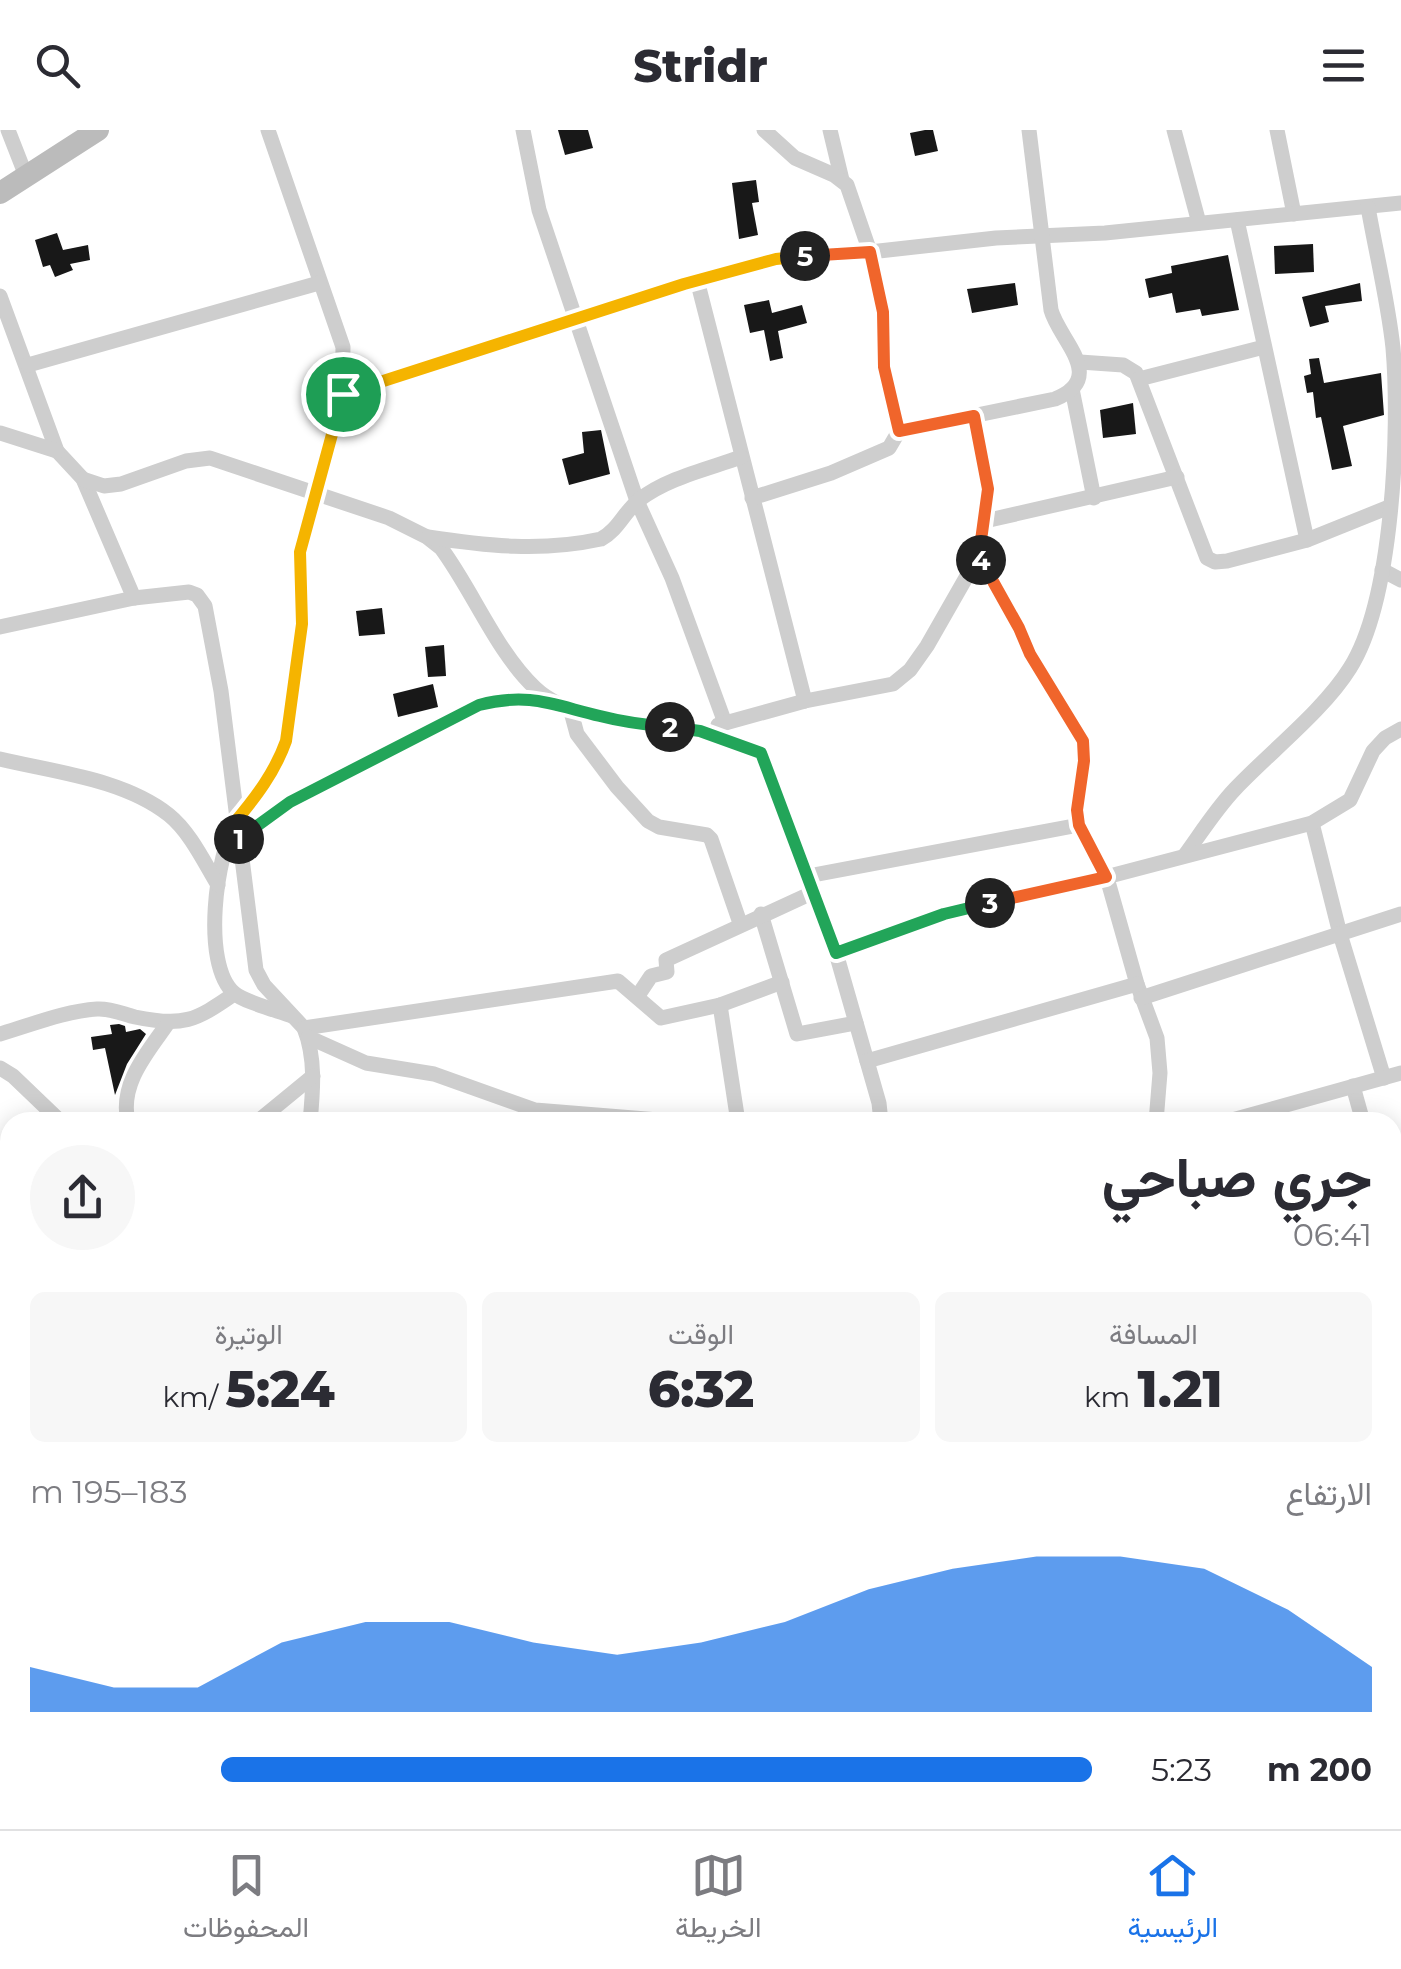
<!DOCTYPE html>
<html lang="ar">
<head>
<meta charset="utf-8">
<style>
  :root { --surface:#fff; --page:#f7f7f7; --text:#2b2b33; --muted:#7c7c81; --line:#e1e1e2; --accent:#1a73e8 }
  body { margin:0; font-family:Montserrat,Vazirmatn,sans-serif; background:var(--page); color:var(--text); direction:rtl; height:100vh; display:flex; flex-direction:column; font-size:38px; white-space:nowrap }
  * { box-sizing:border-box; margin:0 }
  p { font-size:32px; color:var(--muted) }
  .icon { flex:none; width:55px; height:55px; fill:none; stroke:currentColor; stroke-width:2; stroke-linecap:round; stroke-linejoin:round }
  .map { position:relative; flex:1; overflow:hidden; direction:ltr }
  .drawer { position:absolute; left:0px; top:982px; width:1402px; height:718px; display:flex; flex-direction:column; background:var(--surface); border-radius:30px 30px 0 0; box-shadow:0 5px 25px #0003; direction:rtl }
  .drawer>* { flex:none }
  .pin { position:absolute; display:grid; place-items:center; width:85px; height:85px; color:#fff; margin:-42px; border:5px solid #fff; border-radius:50%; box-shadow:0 2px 10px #0007 }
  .km { position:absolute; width:50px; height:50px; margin:-25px; border-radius:50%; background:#222; color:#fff; font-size:28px; line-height:50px; text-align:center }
  .round { display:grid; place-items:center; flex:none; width:105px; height:105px; border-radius:52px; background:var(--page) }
  .headline { display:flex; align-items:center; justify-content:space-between; height:170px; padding:0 30px }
  h1 { font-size:55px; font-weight:800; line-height:75px }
  .figures { display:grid; grid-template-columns:repeat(3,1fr); gap:15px; height:170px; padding:10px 30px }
  .figures div { display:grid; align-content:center; border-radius:15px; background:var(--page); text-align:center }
  .figures b { font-size:50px; font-weight:800 }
  .figures small { font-size:28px; font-weight:400 }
  .figures p { font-size:28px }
  .chart { height:280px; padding:20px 30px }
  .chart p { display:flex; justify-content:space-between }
  .chart svg { width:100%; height:180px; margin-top:10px; fill:var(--accent); opacity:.7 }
  ul { padding:0 30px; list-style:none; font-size:32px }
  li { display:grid; grid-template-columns:160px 120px 1fr; align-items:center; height:75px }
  li i { height:25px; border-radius:12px; background:var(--accent) }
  header { display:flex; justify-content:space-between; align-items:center; height:130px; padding:0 30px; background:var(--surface); font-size:45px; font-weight:800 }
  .tabs { display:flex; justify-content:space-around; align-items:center; height:140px; border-top:2px solid var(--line); background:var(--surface); font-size:28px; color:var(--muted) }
  .tabs a { display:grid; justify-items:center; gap:5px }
  .tabs .active { color:var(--accent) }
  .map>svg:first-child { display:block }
</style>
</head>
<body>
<header><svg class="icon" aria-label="menu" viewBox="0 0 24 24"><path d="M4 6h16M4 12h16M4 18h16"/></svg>Stridr<svg class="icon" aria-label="search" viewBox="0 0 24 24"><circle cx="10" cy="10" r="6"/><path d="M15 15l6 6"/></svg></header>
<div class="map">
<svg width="1401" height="1699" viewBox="0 0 1401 1699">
  <rect width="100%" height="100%" fill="#fff"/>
  <g fill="#181818">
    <polygon points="558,0 588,0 593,18 565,25"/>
    <polygon points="925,0 933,0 938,21 915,26 910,3"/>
    <polygon points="756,50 759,72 752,73 758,105 739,109 732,53"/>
    <polygon points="57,103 63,120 88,115 90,130 70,134 73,140 55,147 50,135 43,137 35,110"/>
    <polygon points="1313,114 1314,142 1275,144 1274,116"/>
    <polygon points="1228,125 1239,180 1202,186 1200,179 1176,183 1172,163 1149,168 1145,149 1172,143 1171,136"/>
    <polygon points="1015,153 1018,175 972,183 967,159"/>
    <polygon points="1360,153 1362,171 1325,176 1329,192 1310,197 1302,167"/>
    <polygon points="769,170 772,183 802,175 807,193 778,201 783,228 770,231 764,200 750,203 744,175"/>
    <polygon points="1319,228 1324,253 1381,243 1384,285 1343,296 1352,336 1332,340 1321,287 1316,288 1313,262 1307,263 1304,246 1311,244 1309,229"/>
    <polygon points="1133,273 1136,304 1103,308 1100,280"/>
    <polygon points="601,300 610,344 569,355 562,329 584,323 582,302"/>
    <polygon points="382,478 385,504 359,506 356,481"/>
    <polygon points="444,515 446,546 428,547 425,517"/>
    <polygon points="433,554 438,577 398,587 393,564"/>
    <polygon points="119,894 125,896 126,902 140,899 146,904 127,934 115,965 105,918 93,920 91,907 112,904 110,895"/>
  </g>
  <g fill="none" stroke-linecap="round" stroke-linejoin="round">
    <g stroke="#cecece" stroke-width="15">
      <polyline points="8,0 26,46"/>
      <path d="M 268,0 L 343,217 L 342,272 L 300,422 L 303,494 L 286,611 C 279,630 269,649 257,666 C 251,674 242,681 237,690 C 216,723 201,834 234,863 C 244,872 279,881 292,886"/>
      <polyline points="523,0 539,80 637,371 672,448 725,593"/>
      <polyline points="830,0 842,50"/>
      <polyline points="1174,0 1199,93"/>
      <polyline points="1277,0 1294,84"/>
      <polyline points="1237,90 1307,410"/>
      <polyline points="697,150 805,571"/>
      <polyline points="0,166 57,321 83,349 134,468"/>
      <polyline points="1080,232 1123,235 1136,243 1207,428 1215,432 1227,431 1307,410 1389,377"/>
      <polyline points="28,235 319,153"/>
      <polyline points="1139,249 1264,217"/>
      <polyline points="1072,259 1094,368"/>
      <polyline points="343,264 684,154 785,127 870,122 996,108 1105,103 1401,73"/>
      <polyline points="974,286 988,359 979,425 1019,498 1030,525 1083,611 1085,631 1077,680 1079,695 1109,755 1137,854 1157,908 1160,943 1156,992"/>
      <path d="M 899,301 L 1055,269 C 1108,248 1059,210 1051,180 L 1029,0"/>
      <polyline points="0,303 57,321"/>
      <path d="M 83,349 L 104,356 L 121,354 L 186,331 L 210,328 L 389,388 L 427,407 L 441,418 C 473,461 496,521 535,558 C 573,594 647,592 696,600 C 717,604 741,614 761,623 L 836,823 L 879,973 L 881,992"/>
      <polyline points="752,368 831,343 889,318 899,301 884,237 883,182 870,122 847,55 834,45 795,28 764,0"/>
      <polyline points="985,391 1177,347"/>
      <path d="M 428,407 C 487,416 542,422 601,409 C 618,400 624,382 639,370 C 667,348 708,339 741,327"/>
      <polyline points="1382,440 1401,450"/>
      <path d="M 0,497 L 134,468 L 189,462 L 197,465 L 205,476 L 221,561 L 256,840 L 264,855 L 304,898 C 316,928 313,961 310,992"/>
      <polyline points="570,578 577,604 617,657 648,691 659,697 707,705 711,709 740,793"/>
      <polyline points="718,595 805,571 893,554 910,540 927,516 979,425"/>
      <path d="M 0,629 C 54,642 124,649 169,685 C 190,702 204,732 218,755"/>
      <polyline points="1312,693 1340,804 1384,948"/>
      <polyline points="238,710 290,672 461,582 505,569 552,571"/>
      <path d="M 1185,725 C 1201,703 1216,679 1235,659 C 1270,622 1324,580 1350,538 C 1393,470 1400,300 1393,218 C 1388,171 1376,123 1368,77"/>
      <polyline points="808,746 1079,695"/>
      <polyline points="761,784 797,904 856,893"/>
      <polyline points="836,823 944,784 1106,747 1312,693 1350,670 1373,621 1385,608 1401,599"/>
      <polyline points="637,867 651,846 667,842 666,830 814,762"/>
      <polyline points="1141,868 1401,784"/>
      <polyline points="720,875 738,992"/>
      <polyline points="304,898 618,851 661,888 720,875 782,852"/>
      <path d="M 0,904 C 31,895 65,881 97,879 C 110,878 123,884 135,887 C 183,897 195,891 234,864"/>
      <polyline points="308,907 366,933 434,944 535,980 683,992"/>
      <polyline points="867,931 1137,854"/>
      <polyline points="0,938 13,946 61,992"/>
      <polyline points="1353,956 1363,992"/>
      <path d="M 128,992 C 119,954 147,923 168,893"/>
      <polyline points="257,992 313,946"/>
      <polyline points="1225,992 1401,943"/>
      <polyline points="0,1027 10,1023"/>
      <polyline points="1392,1054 1401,1052"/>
      <polyline points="0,1123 10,1127"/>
      <polyline points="1392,1144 1401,1141"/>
      <polyline points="1392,1277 1401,1281"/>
      <polyline points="1392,1303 1401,1302"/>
      <polyline points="0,1363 10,1360"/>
      <polyline points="0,1460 10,1472"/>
      <polyline points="0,1659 10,1658"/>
      <polyline points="61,1690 62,1699"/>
      <polyline points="568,1690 568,1699"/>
      <polyline points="1235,1690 1239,1699"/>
      <polyline points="1383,1690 1385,1699"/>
      <polyline points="285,1699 287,1690"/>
      <polyline points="1022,1699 1027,1690"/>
    </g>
    <polyline stroke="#bbb" stroke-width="22" points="0,63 98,0"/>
  </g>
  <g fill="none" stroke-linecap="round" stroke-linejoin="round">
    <defs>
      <path id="split-1" d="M 239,709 L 235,692 C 256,667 275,642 286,611 L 302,494 L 300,422 L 343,264"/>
      <path id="split-2" d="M 239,709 L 290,672 L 479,575 C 529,562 553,575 600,586 C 623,592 646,595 670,597"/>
      <polyline id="split-3" points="670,597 700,601 761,623 836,823 944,784 990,773"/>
      <polyline id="split-4" points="981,430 1019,498 1030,524 1083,611 1084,631 1077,680 1079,695 1106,747 990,773"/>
      <polyline id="split-5" points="805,126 870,122 883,182 884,237 899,301 974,286 988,359 979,425 981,430"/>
      <polyline id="split-6" points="343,264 684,154 776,129 805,126"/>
    </defs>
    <use href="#split-1" stroke="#fff" stroke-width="20"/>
    <use href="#split-2" stroke="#fff" stroke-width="20"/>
    <use href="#split-3" stroke="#fff" stroke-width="20"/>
    <use href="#split-4" stroke="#fff" stroke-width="20"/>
    <use href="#split-5" stroke="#fff" stroke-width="20"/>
    <use href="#split-6" stroke="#fff" stroke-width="20"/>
    <use href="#split-1" stroke="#f5b400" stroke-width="12"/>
    <use href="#split-2" stroke="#22a559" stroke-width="12"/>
    <use href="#split-3" stroke="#22a559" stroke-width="12"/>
    <use href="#split-4" stroke="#f0652b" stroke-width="12"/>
    <use href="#split-5" stroke="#f0652b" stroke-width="12"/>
    <use href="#split-6" stroke="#f5b400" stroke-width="12"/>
  </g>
</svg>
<div class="pin" style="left:343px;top:264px;background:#1e9e55"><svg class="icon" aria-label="arrive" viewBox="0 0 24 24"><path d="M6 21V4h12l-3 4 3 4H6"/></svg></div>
<b class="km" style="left:239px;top:709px">1</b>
<b class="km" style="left:670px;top:597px">2</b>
<b class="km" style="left:990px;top:773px">3</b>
<b class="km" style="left:981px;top:430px">4</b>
<b class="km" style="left:805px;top:126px">5</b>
<section class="drawer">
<div class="headline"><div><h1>جري صباحي</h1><p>06:41</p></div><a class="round"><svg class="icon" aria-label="share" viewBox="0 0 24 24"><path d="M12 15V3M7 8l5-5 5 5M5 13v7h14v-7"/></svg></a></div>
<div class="figures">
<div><p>المسافة</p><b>1.21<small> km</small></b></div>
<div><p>الوقت</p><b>6:32</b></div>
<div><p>الوتيرة</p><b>5:24<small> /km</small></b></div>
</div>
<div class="chart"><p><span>الارتفاع</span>183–195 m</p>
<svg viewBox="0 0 160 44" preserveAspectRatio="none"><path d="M0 44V33L10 38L20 38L30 27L40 22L50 22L60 27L70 30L80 27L90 22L100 14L110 9L120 6L130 6L140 9L150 19L160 33V44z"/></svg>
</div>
<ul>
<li><b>200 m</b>5:23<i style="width:82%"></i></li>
</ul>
</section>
</div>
<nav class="tabs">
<a class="active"><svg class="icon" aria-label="home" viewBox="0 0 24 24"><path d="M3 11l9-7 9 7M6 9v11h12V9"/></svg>الرئيسية</a>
<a><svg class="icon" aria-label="map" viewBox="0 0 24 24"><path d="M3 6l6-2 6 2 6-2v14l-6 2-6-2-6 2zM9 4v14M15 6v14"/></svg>الخريطة</a>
<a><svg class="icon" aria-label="saved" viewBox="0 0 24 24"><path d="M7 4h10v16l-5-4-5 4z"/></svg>المحفوظات</a>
</nav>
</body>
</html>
